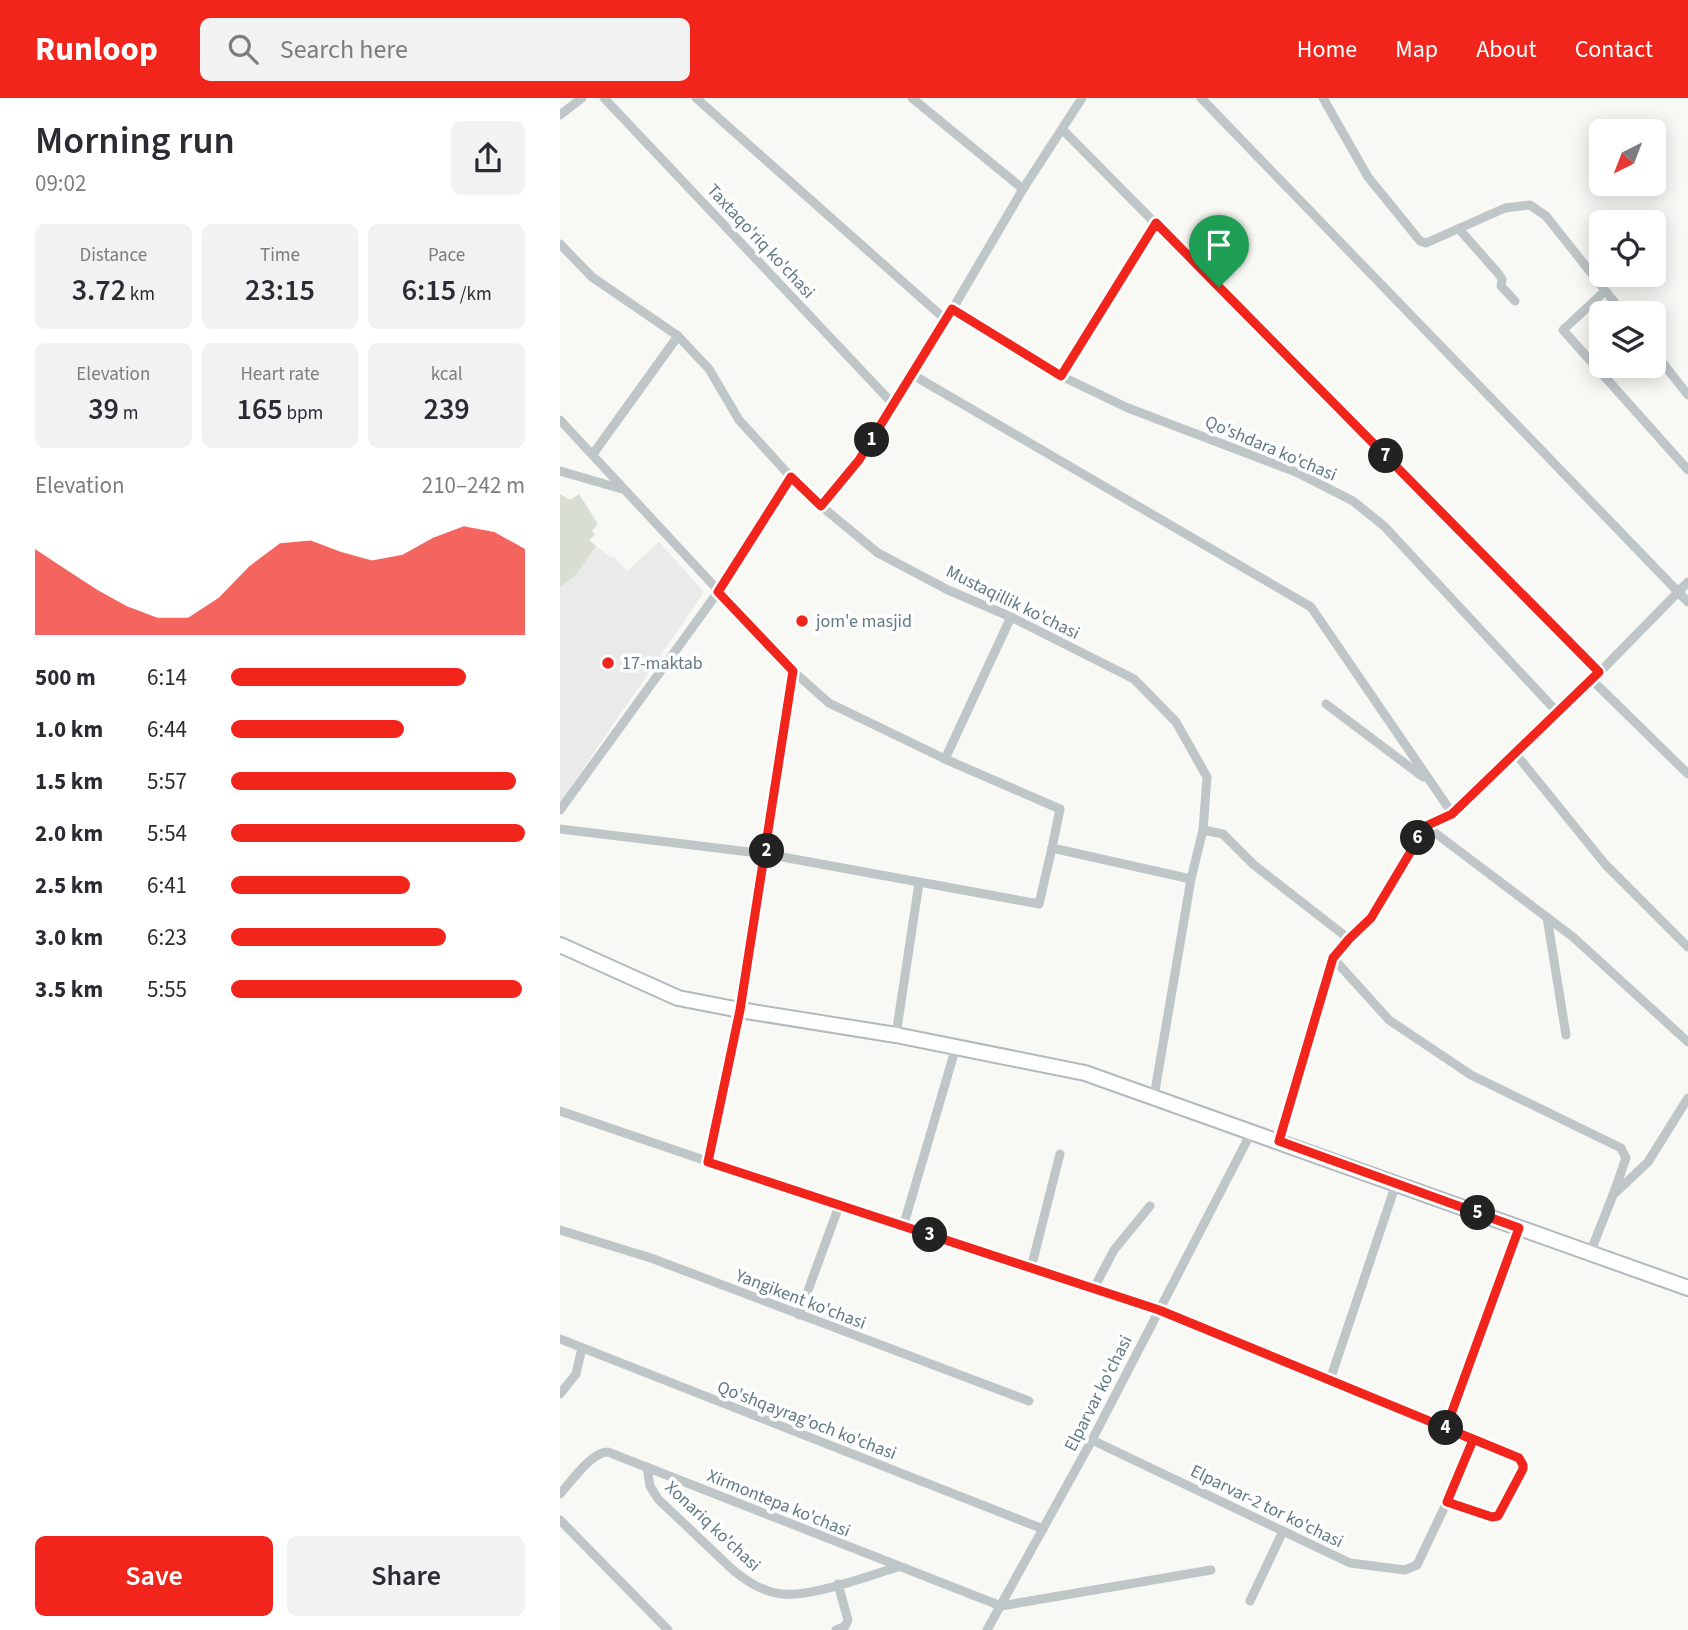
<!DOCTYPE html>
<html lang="en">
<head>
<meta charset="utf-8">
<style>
  :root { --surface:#fff; --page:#f2f2f3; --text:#2b2b33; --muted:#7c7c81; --accent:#f2251c }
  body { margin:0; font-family:"Source Sans 3",sans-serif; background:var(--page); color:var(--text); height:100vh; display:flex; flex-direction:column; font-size:26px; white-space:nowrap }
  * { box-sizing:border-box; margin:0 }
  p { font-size:23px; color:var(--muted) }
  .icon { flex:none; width:38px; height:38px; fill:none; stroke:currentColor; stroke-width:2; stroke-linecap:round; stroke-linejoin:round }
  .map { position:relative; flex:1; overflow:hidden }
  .drawer { display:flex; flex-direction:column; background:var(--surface); width:560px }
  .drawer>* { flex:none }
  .needle { width:46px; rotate:222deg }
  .buttons { position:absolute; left:1029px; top:21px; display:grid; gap:14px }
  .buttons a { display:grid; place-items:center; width:77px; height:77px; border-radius:10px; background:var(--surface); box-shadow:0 4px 18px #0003; font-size:35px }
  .pin { position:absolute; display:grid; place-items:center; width:60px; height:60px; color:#fff; margin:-72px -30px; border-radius:50% 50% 50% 0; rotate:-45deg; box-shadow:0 0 7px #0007 }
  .pin .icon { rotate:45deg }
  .km { position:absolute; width:35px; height:35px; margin:-18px; border-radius:50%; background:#222; color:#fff; font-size:19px; line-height:35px; text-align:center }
  .round { display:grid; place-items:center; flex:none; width:74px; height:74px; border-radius:10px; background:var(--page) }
  .summary { display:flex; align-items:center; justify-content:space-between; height:119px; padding:0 35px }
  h1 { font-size:38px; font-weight:600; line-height:52px }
  .metrics { display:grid; grid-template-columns:repeat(3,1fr); gap:10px; height:119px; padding:7px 35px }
  .metrics div { display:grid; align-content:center; border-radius:10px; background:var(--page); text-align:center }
  .metrics b { font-size:30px; font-weight:600 }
  .metrics small { font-size:19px; font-weight:400 }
  .metrics p { font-size:19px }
  .chart { height:196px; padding:14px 35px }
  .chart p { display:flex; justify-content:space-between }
  .chart svg { width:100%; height:126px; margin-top:7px; fill:var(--accent); opacity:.7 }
  .button { display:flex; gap:14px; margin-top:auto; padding:14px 35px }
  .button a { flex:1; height:80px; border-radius:10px; background:var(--accent); color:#fff; font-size:28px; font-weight:600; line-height:80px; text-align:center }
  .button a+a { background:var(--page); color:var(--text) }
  ul { padding:0 35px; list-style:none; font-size:23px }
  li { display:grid; grid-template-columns:112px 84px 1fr; align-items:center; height:52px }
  li i { height:18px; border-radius:9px; background:var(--accent) }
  header { display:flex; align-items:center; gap:42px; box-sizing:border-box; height:98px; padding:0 35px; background:var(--accent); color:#fff }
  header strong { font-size:33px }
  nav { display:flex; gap:38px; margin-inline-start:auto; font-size:24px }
  .search { width:490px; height:63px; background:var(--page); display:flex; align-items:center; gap:18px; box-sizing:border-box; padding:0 24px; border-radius:10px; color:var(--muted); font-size:26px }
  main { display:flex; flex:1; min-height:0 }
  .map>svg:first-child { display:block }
</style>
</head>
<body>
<header>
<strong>Runloop</strong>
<div class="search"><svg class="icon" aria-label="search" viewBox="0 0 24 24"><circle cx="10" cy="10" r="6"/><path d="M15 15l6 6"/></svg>Search here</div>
<nav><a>Home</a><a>Map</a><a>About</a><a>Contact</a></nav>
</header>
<main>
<section class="drawer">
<div class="summary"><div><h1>Morning run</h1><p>09:02</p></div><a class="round"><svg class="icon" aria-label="share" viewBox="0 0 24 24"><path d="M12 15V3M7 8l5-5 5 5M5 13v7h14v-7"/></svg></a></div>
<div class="metrics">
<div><p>Distance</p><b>3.72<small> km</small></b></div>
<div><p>Time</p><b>23:15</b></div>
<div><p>Pace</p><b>6:15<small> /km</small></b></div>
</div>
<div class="metrics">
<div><p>Elevation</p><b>39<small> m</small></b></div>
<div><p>Heart rate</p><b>165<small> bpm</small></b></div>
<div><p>kcal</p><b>239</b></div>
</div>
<div class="chart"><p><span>Elevation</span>210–242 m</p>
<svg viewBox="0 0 160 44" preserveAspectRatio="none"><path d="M0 44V14L10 21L20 28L30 34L40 38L50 38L60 31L70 20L80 12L90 11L100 15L110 18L120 16L130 10L140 6L150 8L160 14V44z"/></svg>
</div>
<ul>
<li><b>500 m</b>6:14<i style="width:80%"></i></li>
<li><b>1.0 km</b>6:44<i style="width:59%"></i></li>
<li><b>1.5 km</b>5:57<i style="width:97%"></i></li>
<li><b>2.0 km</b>5:54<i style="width:100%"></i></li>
<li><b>2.5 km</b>6:41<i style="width:61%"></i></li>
<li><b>3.0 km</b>6:23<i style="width:73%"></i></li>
<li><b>3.5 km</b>5:55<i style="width:99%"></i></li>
</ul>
<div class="button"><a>Save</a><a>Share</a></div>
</section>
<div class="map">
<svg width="1128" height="1532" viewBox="0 0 1128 1532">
  <rect width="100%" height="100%" fill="#f8f8f5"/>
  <polygon fill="#e9eae9" points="99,444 144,494 0,704 0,489 15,478 36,448 50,459 53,458 67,473"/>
  <polygon fill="#d9ded4" points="0,396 10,402 19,396 38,426 32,433 35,437 29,442 36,448 15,478 0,489"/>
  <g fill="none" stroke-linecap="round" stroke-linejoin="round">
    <defs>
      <polyline id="primary" points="0,847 118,900 180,912 336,937 525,975 1128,1190"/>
    </defs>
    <use href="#primary" stroke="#b2babd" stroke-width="18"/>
    <g stroke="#bec6c8" stroke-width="9">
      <polyline points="44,0 334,307"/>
      <polyline points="136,0 386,222"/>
      <polyline points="352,0 463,91"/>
      <polyline points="641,0 1128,504"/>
      <polyline points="763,0 808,79 860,143 866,145 945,110 970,107 986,118 1063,215"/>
      <polyline points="0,17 22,0"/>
      <polyline points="503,32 1039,574"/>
      <polyline points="899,131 937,174 942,181 941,188 955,203"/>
      <polyline points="0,146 32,179 118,238 149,271 179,322 231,379 261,408 318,455 388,492 451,519 574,581 616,624 647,679 643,732 631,781 594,999"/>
      <polyline points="1045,193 1003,232 1128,372"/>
      <polyline points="392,211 501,278 568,310 736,374 793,403 824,428 998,615"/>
      <polyline points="1094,254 1128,297"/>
      <polyline points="353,277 751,509 892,715"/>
      <polyline points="501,278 596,125"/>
      <polyline points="0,322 233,573 206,756 0,731"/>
      <polyline points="33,356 118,238"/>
      <polyline points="0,373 62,391"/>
      <polyline points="261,408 299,362 389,217 463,91 522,0"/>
      <polyline points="233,573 269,605 385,661 500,711 492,750"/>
      <polyline points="1032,582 1128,676"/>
      <polyline points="766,606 863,679"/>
      <polyline points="955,655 1045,766 1128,849"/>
      <polyline points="385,661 451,519"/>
      <polyline points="0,712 158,494 231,379"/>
      <polyline points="866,728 1013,839 1128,944"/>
      <polyline points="643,732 663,736 694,767 789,841"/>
      <polyline points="987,819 1006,937"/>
      <polyline points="773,860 829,922 911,977 1061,1050 1066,1060 1053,1097"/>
      <polyline points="336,937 359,785"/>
      <polyline points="0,1013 279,1108 599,1212 959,1360 963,1367 938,1418 932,1419 887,1404 857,1467 845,1472 790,1465 532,1342"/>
      <polyline points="719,1043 773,860 789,841 811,820 866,728 892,715 1032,582 1128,484"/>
      <polyline points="148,1064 180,912 206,756 479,806 492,750 631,781"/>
      <polyline points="343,1129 396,949"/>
      <polyline points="0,1132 91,1160 469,1303"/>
      <polyline points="1030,1155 1053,1097 1088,1064 1128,1000"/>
      <polyline points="471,1170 500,1056"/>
      <polyline points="534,1190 554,1152 590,1108"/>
      <polyline points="239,1217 279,1108"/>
      <polyline points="0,1241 483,1431"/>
      <polyline points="770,1282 836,1086"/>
      <polyline points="0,1296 16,1276 22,1250"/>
      <polyline points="886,1330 959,1130"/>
      <path d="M 87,1369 L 90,1388 L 98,1401 L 174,1473 C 188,1484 203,1494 222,1496 C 253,1499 307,1478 338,1469"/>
      <path d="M 0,1396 C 11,1384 31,1354 48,1354 L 441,1508 L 651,1472"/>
      <polyline points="887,1404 913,1342"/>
      <polyline points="0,1422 108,1532"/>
      <polyline points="690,1503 723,1433"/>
      <polyline points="276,1532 285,1528 288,1522 278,1486"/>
      <polyline points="427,1532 532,1342 692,1033"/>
    </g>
    <use href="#primary" stroke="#fff" stroke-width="14"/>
  </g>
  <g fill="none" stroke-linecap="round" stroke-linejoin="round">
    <defs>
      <polyline id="route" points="659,189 596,125 501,278 392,211 299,362 261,408 231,379 158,494 233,573 180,912 148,1064 599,1212 959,1360 963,1367 963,1371 938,1418 932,1419 887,1404 913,1342 886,1330 959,1130 719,1043 773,860 789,841 811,820 866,728 892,716 1039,574 659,189"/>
    </defs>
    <use href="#route" stroke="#fff" stroke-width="14"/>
    <use href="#route" stroke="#f2251c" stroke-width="9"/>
  </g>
  <g fill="#f2251c" stroke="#fff" stroke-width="2.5">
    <circle cx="242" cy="523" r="7"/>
    <circle cx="48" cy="565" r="7"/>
  </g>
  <g text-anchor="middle" stroke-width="7" stroke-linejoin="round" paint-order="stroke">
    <g font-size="18" fill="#617a83" stroke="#fff">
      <text transform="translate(201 143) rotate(47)" y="6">Taxtaqo'riq ko'chasi</text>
      <text transform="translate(711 350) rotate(23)" y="6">Qo'shdara ko'chasi</text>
      <text transform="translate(453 504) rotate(26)" y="6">Mustaqillik ko'chasi</text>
      <text transform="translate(241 1201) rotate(21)" y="6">Yangikent ko'chasi</text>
      <text transform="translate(538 1295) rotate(-63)" y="6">Elparvar ko'chasi</text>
      <text transform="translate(247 1322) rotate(21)" y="6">Qo'shqayrag'och ko'chasi</text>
      <text transform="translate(219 1405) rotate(22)" y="6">Xirmontepa ko'chasi</text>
      <text transform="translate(707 1408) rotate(26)" y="6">Elparvar-2 tor ko'chasi</text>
      <text transform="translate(153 1428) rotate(43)" y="6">Xonariq ko'chasi</text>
    </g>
    <g font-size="18" fill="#617a83" stroke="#fff" text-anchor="start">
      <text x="256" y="529">jom'e masjid</text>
      <text x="62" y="571">17-maktab</text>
    </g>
  </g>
</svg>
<div class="buttons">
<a><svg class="needle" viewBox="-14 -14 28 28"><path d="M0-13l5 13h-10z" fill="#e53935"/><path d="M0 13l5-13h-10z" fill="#7c7c81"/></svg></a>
<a><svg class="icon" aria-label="locate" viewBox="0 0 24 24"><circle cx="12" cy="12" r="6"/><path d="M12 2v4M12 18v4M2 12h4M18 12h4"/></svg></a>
<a><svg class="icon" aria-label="layers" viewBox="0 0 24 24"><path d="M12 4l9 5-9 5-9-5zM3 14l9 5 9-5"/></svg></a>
</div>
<div class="pin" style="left:659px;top:189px;background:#1e9e55"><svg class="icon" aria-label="arrive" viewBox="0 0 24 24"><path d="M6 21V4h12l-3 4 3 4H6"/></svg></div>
<b class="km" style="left:312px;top:342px">1</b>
<b class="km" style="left:207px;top:753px">2</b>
<b class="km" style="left:370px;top:1137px">3</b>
<b class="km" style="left:886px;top:1330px">4</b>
<b class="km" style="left:918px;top:1115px">5</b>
<b class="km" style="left:858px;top:740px">6</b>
<b class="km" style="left:826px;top:358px">7</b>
</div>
</main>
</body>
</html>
